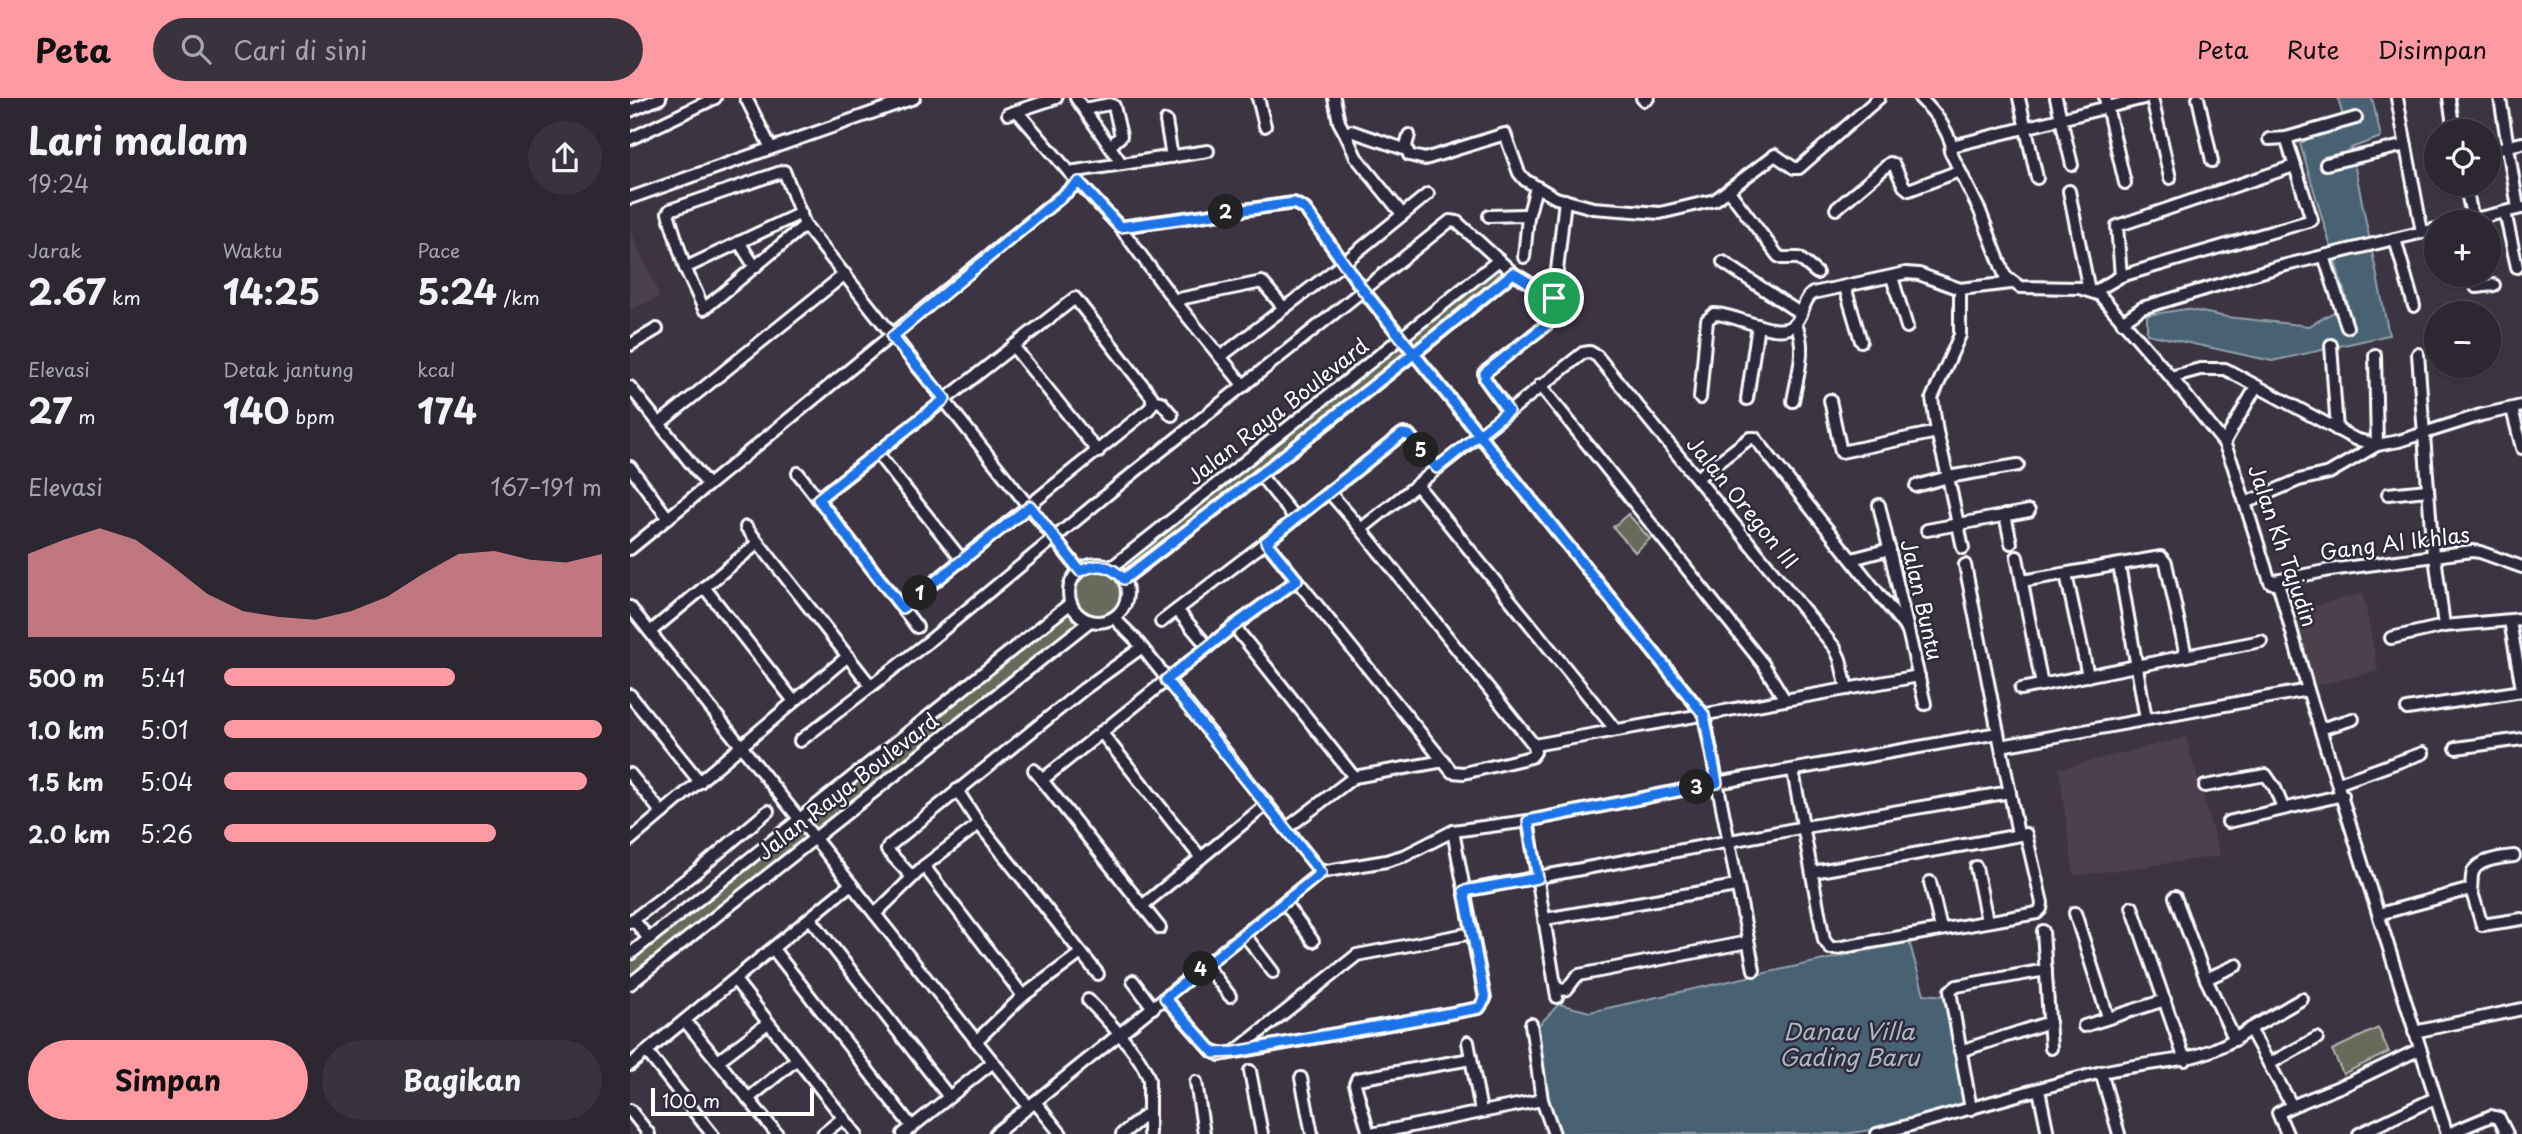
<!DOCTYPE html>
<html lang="id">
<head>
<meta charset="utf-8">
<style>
  :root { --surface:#2d2732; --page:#39333e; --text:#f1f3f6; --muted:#a7a5ac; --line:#48444d; --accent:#ff9aa2 }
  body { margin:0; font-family:"Playpen Sans",sans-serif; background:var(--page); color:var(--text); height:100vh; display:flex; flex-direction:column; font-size:26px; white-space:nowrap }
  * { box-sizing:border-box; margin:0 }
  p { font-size:23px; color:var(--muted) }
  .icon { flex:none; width:38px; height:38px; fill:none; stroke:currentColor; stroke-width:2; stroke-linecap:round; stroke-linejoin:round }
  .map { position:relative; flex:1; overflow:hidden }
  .details { display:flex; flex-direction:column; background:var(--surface); width:630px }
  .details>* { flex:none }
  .controls { position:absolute; left:1794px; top:21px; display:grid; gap:14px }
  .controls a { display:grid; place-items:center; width:77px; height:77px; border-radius:50%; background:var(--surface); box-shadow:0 2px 5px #0004,0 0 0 2px var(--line); font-size:35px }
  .scale { position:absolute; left:21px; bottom:18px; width:163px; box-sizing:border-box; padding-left:7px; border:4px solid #fff; border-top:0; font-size:19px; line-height:24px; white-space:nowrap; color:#fff; -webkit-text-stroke:5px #2f2a3d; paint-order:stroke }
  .pin { position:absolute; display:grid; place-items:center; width:60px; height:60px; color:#fff; margin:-30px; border:4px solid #fff; border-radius:50%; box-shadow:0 2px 7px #0007 }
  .km { position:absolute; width:35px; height:35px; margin:-18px; border-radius:50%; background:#222; color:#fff; font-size:19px; line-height:35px; text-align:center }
  .round { display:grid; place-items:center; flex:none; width:74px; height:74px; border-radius:37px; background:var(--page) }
  .headline { display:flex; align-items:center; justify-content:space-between; height:119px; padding:0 28px }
  h1 { font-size:38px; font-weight:700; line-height:52px }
  .metrics { display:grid; grid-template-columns:repeat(3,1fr); gap:10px; height:119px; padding:7px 28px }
  .metrics div { display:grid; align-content:center }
  .metrics b { font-size:35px; font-weight:700 }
  .metrics small { font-size:19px; font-weight:400 }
  .metrics p { font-size:19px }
  .chart { height:196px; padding:14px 28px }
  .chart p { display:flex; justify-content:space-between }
  .chart svg { width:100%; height:126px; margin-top:7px; fill:var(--accent); opacity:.7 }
  .cta { display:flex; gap:14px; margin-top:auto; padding:14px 28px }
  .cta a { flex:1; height:80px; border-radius:42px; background:var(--accent); color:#111; font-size:28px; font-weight:700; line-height:80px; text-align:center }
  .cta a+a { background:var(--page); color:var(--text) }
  ul { padding:0 28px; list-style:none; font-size:23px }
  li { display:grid; grid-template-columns:112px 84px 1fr; align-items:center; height:52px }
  li i { height:18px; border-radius:9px; background:var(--accent) }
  header { display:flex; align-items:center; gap:42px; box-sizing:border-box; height:98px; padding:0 35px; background:var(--accent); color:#111 }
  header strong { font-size:33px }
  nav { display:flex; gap:38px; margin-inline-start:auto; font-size:24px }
  .search { width:490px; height:63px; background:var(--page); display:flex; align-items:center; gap:18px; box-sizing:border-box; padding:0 24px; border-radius:38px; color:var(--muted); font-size:26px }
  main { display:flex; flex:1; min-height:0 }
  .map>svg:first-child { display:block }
</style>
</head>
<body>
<header>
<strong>Peta</strong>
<div class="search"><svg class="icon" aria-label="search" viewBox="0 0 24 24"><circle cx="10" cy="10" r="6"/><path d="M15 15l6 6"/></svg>Cari di sini</div>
<nav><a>Peta</a><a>Rute</a><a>Disimpan</a></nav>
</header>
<main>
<section class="details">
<div class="headline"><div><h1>Lari malam</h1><p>19:24</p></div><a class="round"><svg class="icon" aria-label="share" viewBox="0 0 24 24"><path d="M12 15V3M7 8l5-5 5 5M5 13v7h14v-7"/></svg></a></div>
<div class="metrics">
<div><p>Jarak</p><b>2.67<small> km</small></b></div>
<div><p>Waktu</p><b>14:25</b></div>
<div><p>Pace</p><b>5:24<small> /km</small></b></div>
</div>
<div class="metrics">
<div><p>Elevasi</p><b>27<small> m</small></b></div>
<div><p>Detak jantung</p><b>140<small> bpm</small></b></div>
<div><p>kcal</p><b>174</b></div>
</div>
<div class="chart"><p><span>Elevasi</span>167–191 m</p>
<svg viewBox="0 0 160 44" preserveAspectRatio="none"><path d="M0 44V15L10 10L20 6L30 10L40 19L50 29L60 35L70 37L80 38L90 35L100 30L110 22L120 15L130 14L140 17L150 18L160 15V44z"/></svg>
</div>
<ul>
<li><b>500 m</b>5:41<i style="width:61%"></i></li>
<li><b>1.0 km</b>5:01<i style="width:100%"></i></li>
<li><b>1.5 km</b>5:04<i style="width:96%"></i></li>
<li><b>2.0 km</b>5:26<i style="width:72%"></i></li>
</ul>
<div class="cta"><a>Simpan</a><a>Bagikan</a></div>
</section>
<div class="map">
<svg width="1892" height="1036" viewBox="0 0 1892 1036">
  <rect width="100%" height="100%" fill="#3c3443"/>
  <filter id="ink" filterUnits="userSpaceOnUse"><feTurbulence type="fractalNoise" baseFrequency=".0143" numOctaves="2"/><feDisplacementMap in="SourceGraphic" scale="14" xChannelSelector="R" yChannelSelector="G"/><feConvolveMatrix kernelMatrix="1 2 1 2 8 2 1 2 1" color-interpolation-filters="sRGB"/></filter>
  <g filter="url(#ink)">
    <g fill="#4c404b">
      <polygon points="0,131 30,199 0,212"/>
      <polygon points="1733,495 1748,573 1679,589 1657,515"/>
      <polygon points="1556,639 1590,758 1444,778 1429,671"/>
    </g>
    <g fill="#686a5b" stroke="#b4b4ad" stroke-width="2">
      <path d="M 869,162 L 883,175 L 494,481 C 501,508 489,525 460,523 L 0,886 L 0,856 L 441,505 C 437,473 454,464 482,469 Z"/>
      <polygon points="998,416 1020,441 1005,454 983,429"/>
      <polygon points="1748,930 1759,954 1713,976 1702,952"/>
    </g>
    <g fill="#4a6273" stroke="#92a1ab" stroke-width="2">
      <polygon points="1708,0 1742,0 1751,39 1721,50 1759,237 1642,263 1517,236 1517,217 1556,211 1597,219 1679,228 1718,206 1670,46 1713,19"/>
      <polygon points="1279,843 1294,896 1316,898 1335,1008 1241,1032 1215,1036 930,1036 919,1003 908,928 929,906 960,914"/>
    </g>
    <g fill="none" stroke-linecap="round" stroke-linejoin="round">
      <defs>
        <g id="minor">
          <polyline points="116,0 141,50"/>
          <polyline points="446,0 492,66"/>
          <polyline points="628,0 635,28"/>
          <polyline points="704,0 709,24 716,37"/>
          <polyline points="1012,0 1014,2 1018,0"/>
          <path d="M 1290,0 C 1305,15 1315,27 1322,48 L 1320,53 L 1350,113 L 1375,178 L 1390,189 L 1449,190 L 1470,197 L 1541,279 L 1594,345 L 1603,367 L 1640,484 L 1649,488 L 1678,592 L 1817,1036"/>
          <polyline points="1389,0 1407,80"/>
          <polyline points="1426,0 1442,67"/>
          <polyline points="1475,0 1495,85"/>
          <polyline points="1522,0 1540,80"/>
          <polyline points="1568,0 1582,63"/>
          <polyline points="1767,0 1792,134"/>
          <polyline points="1819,0 1824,33"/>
          <polyline points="1870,0 1888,110"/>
          <polyline points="454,11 480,6 484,8 491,38 480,48"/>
          <polyline points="0,13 30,0"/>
          <polyline points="387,13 439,74 490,129 544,202 614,288"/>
          <polyline points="378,16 426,0"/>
          <polyline points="536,23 542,59"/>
          <polyline points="779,37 776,48 779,57 795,61 875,36 889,75 895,82 926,100 963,110 1030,115 1085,102 1145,57 1164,70 1169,70 1249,0"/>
          <polyline points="0,41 85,0"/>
          <polyline points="1639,41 1656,40 1726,20"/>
          <polyline points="1322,48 1514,0"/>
          <polyline points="1858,53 1892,45"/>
          <polyline points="1696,66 1776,47"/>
          <polyline points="439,74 578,53"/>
          <polyline points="1835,86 1843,121"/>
          <polyline points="1099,93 1148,158 1152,160 1169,160 1187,175"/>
          <polyline points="1439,93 1459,193"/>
          <polyline points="0,100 284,0"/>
          <polyline points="1206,111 1260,65 1264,67 1274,88 1279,92 1329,73"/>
          <polyline points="1875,114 1887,169"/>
          <polyline points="772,116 726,59 716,37 721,33 777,52"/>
          <polyline points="859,118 893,117 898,119"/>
          <polyline points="1831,124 1892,110"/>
          <polyline points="175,127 74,211 55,170 38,115 40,112 154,73 175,127 450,473"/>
          <polyline points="490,129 664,105 675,111 733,192 1074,617 1124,872"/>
          <polyline points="1765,141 1784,208"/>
          <polyline points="109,144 125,169"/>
          <polyline points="1694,158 1717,229"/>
          <polyline points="894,159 898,119 906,89"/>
          <polyline points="1093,164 1171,216"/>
          <polyline points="55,170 171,115"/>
          <polyline points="1842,177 1846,189 1864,187"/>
          <polyline points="1491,178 1487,128 1664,68"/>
          <polyline points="1262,179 1277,229"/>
          <polyline points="1215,189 1231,243"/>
          <polyline points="1464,194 1491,178 1682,122 1656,40"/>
          <polyline points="924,199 935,102"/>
          <polyline points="544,202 632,184 653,209"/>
          <polyline points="1492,224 1512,210 1648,169 1806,131"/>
          <polyline points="0,247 27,231"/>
          <polyline points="1701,247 1707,332"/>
          <polyline points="383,248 468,354"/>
          <polyline points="1788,256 1803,458"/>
          <polyline points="590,259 707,170 798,96"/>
          <polyline points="1541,279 1570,271 1595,271 1725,341 1747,347 1769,343 1851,317 1892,308"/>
          <polyline points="910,287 1133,566 1155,602"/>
          <polyline points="0,289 78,387"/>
          <path d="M 1070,300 L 1077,222 L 1084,216 C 1105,215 1147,242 1164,227 C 1174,218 1172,202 1183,195 L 1276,175 L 1289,176 L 1330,191 L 1381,185"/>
          <polyline points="1117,301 1128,227"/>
          <polyline points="1200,302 1211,354 1307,334"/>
          <polyline points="523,303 531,304 542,317"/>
          <path d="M 1163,303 C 1167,279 1178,247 1165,226"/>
          <polyline points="1882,311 1892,350"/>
          <polyline points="30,325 215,176"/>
          <polyline points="1594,345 1626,289"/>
          <polyline points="247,355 332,462"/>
          <polyline points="0,369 38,420"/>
          <polyline points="168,375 287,529"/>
          <polyline points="630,377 666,421"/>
          <polyline points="1067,380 1120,340 1125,340 1278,533"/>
          <polyline points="787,387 985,631"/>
          <polyline points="1286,388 1318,379 1307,334 1302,300 1330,237 1330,191"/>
          <polyline points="1758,396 1797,392"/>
          <polyline points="188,401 445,200 522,299 522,306 519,311 272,510"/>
          <polyline points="1615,405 1669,382 1699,375 1747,347 1745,257"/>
          <polyline points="1249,407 1295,606"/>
          <polyline points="1375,417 1381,445"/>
          <polyline points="116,429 241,588"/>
          <polyline points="731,431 953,255 960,254 967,258 1205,550 1210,561 1217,591"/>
          <polyline points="1297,432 1399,413"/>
          <polyline points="636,444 822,674 834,675 901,659 905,654 904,647 731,431 699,394"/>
          <polyline points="1333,450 1318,379 1388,367"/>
          <polyline points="0,451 449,84"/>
          <polyline points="1387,459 1412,587"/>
          <polyline points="1222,461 1260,451"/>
          <circle cx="468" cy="495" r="29"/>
          <polyline points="1335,467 1388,736"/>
          <polyline points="1489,467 1516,621"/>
          <polyline points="482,469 869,162"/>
          <polyline points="1436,476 1458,578"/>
          <path d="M 494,481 C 626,381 756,280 883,175"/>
          <polyline points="1392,483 1531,459 1536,465 1556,558"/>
          <polyline points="1640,484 1700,472 1842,453 1850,454 1892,469"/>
          <polyline points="74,489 163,602"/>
          <polyline points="0,509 399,1009"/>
          <polyline points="547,512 578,549"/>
          <polyline points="484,520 506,542 691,774"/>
          <polyline points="1880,523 1892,591"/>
          <polyline points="531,524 636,444 772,336 779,337 807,370"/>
          <polyline points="604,528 724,679"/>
          <polyline points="1814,528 1892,521"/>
          <polyline points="20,534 128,445"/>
          <polyline points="1761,540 1814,528 1805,458"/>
          <polyline points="1391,591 1631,543"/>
          <polyline points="0,597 70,684"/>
          <polyline points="1777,611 1892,593"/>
          <polyline points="1690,631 1723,621"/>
          <polyline points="471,634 571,760"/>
          <polyline points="170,643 298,544 502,376 820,123 827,124 883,175 933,205 934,213 854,275 855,281 878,313"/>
          <polyline points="904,647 1289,578"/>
          <polyline points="1371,648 1678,592"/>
          <polyline points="1826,650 1892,641"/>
          <polyline points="404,672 530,830"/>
          <polyline points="1163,673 1194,842 1200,850 1207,850 1407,815 1411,811 1412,805 1396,736 1183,774"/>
          <polyline points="0,676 32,715"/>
          <polyline points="412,682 604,528 667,482"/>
          <polyline points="1709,685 1793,655"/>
          <polyline points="1575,688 1636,677 1645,690 1653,710"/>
          <polyline points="327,692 349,726 468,876"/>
          <polyline points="898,723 927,899"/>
          <polyline points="1598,724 1713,697"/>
          <polyline points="656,731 724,679 814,663"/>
          <polyline points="0,742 218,558"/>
          <polyline points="294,768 393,898"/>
          <polyline points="1346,769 1357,823"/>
          <polyline points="282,779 257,752 259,748 454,591 511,550"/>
          <polyline points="1300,784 1311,831"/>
          <path d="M 1841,791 C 1842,786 1841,778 1843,774 C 1847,762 1873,759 1884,758"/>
          <polyline points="834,793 1175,729 1380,694"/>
          <polyline points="1545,799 1576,881 1605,942"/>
          <polyline points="654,804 683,843"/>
          <polyline points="512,808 637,706"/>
          <polyline points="1502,809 1555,962"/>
          <polyline points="1445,815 1478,919"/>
          <polyline points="245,816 294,768 349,726"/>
          <polyline points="1749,816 1841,791 1852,827 1892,821"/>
          <polyline points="180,820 319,999"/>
          <polyline points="3,821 19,841"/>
          <polyline points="915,821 1106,788"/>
          <polyline points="0,824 67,773 138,713"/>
          <polyline points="1413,833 1421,950"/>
          <polyline points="614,836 643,874"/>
          <polyline points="143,851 282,1029"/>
          <polyline points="0,856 441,505"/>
          <polyline points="576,867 600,898"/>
          <polyline points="1576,881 1607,867"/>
          <polyline points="105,882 226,1036"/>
          <polyline points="503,883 523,910"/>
          <polyline points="0,886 460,523"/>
          <path d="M 926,889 C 940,898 939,883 949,877 L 1118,844"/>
          <polyline points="535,900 582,953 590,957 849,910 855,901 823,733"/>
          <path d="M 458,902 C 476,921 513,958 519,982 L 519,1036"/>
          <polyline points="55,923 147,1036"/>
          <polyline points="901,926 912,1002 924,1036"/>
          <polyline points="1454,928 1535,902"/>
          <polyline points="1620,931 1672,901"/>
          <polyline points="1784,934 1892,911"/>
          <polyline points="346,943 393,898 451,855"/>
          <polyline points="838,944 851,1013"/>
          <polyline points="607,952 727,857 842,835"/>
          <polyline points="1330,953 1420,924"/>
          <polyline points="17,954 82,1036"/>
          <polyline points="88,963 138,925"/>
          <polyline points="1639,966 1687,940"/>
          <polyline points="0,967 221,786"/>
          <polyline points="620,973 632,1036"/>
          <polyline points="1471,974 1489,1036"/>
          <polyline points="671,980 682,1036"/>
          <polyline points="566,984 574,1036"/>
          <polyline points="1409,992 1418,1036"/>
          <polyline points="118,1001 167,961"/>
          <polyline points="405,1004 431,1036"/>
          <polyline points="1341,1011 1320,893 1327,888 1416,872"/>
          <polyline points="0,1012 19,1036"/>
          <polyline points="193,1036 213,1020"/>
          <polyline points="273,1036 363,964"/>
          <polyline points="365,1036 691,774 756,763 776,757 823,733 898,723 1087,685 1368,635"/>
          <polyline points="492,1036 519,1014"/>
          <polyline points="739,1036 725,986 727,981 841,961"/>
          <polyline points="741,1036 912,1002"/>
          <path d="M 1247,1036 C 1321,1017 1394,994 1468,975 C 1527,960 1567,970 1620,931 L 1662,1008 L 1719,985 L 1790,951"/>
          <polyline points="1657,1036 1648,1015 1662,1008"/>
          <polyline points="1729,1036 1805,1000"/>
          <polyline points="1818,1036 1861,1018 1869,1020 1877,1036"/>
        </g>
      </defs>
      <use href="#minor" stroke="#fff" stroke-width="16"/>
      <use href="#minor" stroke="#2f2a3d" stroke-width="10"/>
    </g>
  </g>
  <g fill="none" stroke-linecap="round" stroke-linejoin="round" filter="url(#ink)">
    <defs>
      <path id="route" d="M 924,200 L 883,175 C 756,280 625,381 494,481 C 479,466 469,465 450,473 L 400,408 L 272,510 L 188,401 L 315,301 L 262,239 L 449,84 L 490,129 L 664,105 L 675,111 L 733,192 L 1074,617 L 1087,685 L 898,723 L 908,780 L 834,793 L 855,901 L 849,910 L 605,954 L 584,955 L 535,900 L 691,775 L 536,582 L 604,528 L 667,482 L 636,444 L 772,336 L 779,337 L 807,370 L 878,313 L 855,281 L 855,275 L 934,213 L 933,205 L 924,200"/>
    </defs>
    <use href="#route" stroke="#fff" stroke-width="14"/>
    <use href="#route" stroke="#1a73e8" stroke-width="9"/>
  </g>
  <g text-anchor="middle" stroke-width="5" stroke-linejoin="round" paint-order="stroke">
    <g font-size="21" fill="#fff" stroke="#2f2a3d">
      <text transform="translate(648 314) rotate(-38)" y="7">Jalan Raya Boulevard</text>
      <text transform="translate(1112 405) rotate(51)" y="7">Jalan Oregon III</text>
      <text transform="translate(1765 446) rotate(-7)" y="7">Gang Al Ikhlas</text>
      <text transform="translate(1652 448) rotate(71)" y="7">Jalan Kh Tajudin</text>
      <text transform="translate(1291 502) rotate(77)" y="7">Jalan Buntu</text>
      <text transform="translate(218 689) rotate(-38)" y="7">Jalan Raya Boulevard</text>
    </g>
    <g font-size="23" font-style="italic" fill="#aeb8c0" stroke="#2f2a3d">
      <text x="1219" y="942">Danau Villa<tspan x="1219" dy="26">Gading Baru</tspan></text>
    </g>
  </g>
</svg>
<div class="controls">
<a><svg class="icon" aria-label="locate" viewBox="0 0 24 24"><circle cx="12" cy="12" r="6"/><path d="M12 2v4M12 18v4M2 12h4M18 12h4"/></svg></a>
<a>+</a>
<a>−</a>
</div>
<div class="scale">100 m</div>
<div class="pin" style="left:924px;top:200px;background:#1e9e55"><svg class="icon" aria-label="arrive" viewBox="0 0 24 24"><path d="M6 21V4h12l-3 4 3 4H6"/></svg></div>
<b class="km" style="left:290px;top:495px">1</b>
<b class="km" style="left:596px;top:114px">2</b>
<b class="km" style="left:1067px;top:689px">3</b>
<b class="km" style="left:571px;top:871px">4</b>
<b class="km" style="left:791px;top:352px">5</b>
</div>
</main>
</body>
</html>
